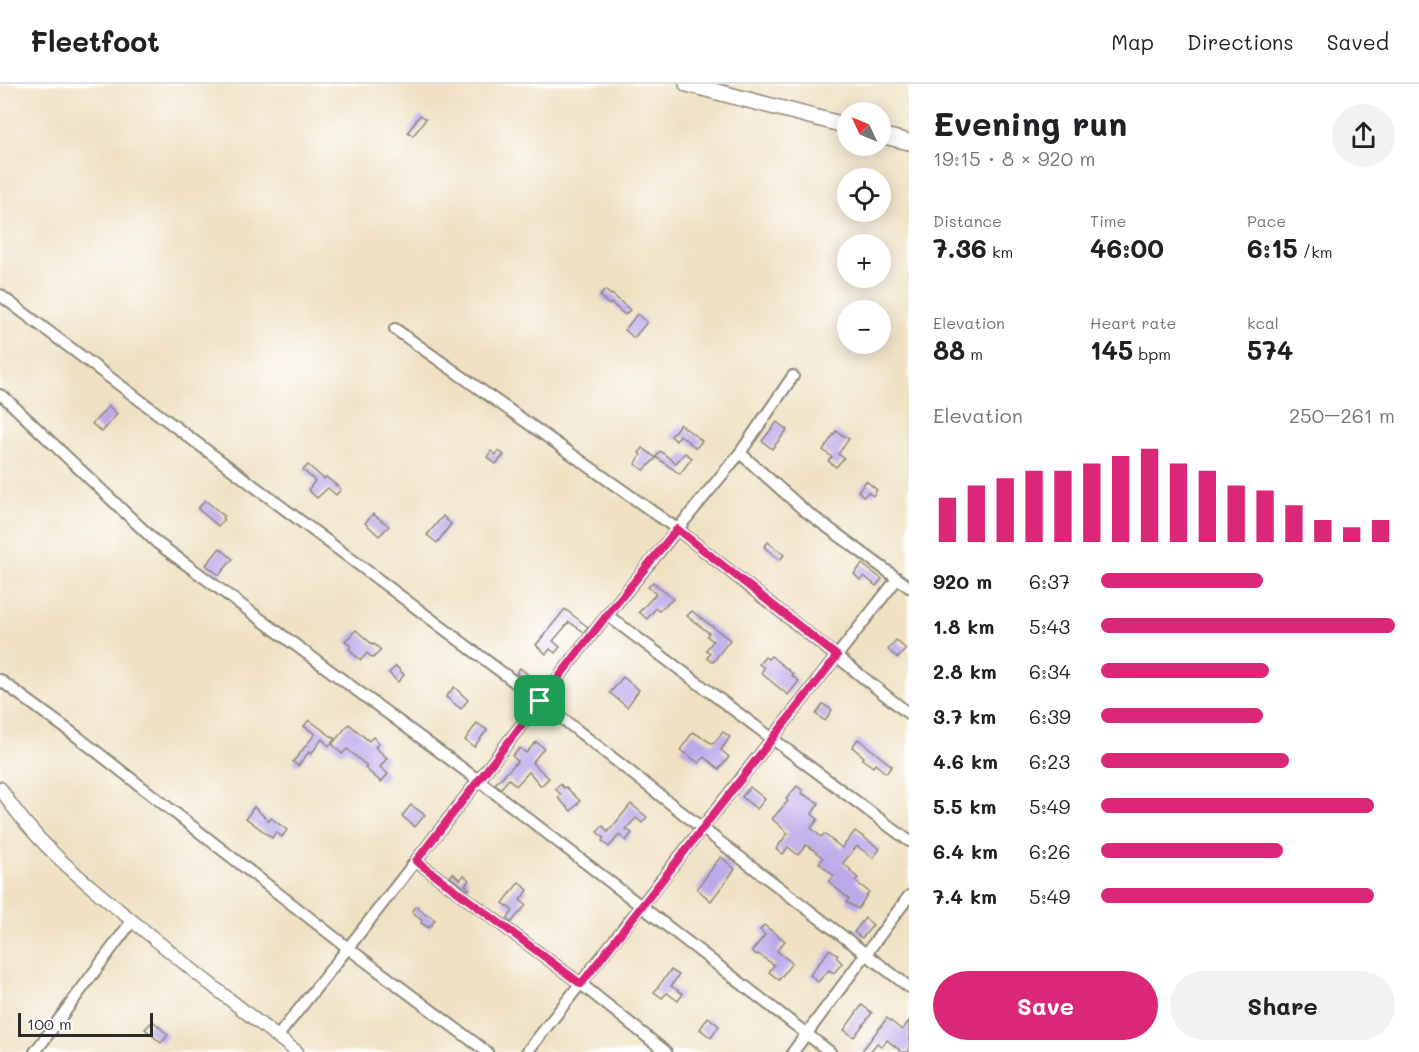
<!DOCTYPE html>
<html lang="en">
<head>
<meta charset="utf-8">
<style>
  :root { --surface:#fff; --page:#f2f2f2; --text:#202124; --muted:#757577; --line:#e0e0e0; --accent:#db2777 }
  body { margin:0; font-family:Mali,sans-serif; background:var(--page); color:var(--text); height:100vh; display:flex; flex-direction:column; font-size:22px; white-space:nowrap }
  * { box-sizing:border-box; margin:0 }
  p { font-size:20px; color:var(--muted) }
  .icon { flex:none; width:33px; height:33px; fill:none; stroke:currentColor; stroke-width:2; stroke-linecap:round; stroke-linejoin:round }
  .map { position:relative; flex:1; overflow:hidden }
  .details { display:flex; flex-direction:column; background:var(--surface); width:510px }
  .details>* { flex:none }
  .needle { width:39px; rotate:314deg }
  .buttons { position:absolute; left:837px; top:18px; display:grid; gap:12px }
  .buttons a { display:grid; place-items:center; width:54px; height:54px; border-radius:50%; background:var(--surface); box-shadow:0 3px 15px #0003; font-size:30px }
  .scale { position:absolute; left:18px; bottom:15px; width:135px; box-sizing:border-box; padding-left:6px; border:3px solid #2b2b2b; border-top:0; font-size:16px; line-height:21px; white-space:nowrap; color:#2b2b2b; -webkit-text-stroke:4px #fff; paint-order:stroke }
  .pin { position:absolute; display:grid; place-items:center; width:51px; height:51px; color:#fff; margin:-26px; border-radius:12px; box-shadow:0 3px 9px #0006 }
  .round { display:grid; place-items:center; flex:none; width:63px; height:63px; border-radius:32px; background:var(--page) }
  .summary { display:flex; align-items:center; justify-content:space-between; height:102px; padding:0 24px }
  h1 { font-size:33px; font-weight:700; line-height:45px }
  .stats { display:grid; grid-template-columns:repeat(3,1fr); gap:9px; height:102px; padding:6px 24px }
  .stats div { display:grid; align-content:center }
  .stats b { font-size:26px; font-weight:700 }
  .stats small { font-size:16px; font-weight:400 }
  .stats p { font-size:16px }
  .chart { height:168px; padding:12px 24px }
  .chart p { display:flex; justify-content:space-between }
  .chart svg { width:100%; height:108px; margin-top:6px; stroke:var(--accent); stroke-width:6 }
  .cta { display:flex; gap:12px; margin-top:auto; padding:12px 24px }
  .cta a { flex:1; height:69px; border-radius:36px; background:var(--accent); color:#fff; font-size:24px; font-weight:700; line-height:69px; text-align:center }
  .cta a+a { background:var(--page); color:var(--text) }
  ul { padding:0 24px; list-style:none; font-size:20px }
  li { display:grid; grid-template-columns:96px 72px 1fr; align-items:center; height:45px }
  li i { height:15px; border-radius:8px; background:var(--accent) }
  header { display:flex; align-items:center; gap:36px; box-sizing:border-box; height:84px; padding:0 30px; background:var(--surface); border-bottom:2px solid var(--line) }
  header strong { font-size:28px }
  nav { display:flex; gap:33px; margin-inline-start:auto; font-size:21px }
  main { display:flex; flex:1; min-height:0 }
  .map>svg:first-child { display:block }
</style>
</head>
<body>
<header>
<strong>Fleetfoot</strong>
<nav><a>Map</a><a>Directions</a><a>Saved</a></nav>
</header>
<main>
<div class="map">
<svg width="909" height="968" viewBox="0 0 909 968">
  <rect width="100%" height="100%" fill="#fff"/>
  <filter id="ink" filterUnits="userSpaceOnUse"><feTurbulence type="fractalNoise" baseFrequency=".0167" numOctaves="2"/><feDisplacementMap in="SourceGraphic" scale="12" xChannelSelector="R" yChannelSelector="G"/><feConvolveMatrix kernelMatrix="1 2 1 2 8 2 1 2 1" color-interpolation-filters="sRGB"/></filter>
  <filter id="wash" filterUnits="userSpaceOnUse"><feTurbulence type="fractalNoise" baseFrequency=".008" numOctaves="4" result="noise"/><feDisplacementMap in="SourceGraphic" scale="24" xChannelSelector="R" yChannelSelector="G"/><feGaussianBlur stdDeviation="1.35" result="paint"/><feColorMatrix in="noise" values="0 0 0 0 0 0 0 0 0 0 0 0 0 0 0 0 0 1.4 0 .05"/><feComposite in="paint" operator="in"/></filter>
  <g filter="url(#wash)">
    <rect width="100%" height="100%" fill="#f0e1c3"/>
    <g id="blocks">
      <g fill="#bbaaea">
        <polygon points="420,31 426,35 413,52 408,48"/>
        <polygon points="605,206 611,211 612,210 630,226 625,231 611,219 609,221 600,212"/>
        <polygon points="637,230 647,238 634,254 625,246"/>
        <polygon points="109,322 117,330 102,348 92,340"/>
        <polygon points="777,338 787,346 772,365 762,357"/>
        <polygon points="680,340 702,357 696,364 680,351 676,357 671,352"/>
        <polygon points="836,347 849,355 838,370 844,374 836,383 828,377 832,373 823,366"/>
        <polygon points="643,364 656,374 644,386 635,380 641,371 639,369"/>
        <polygon points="491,367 496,371 499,367 504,371 496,380 487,373"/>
        <polygon points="660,367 676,379 685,369 692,374 680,390 656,373"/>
        <polygon points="308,381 324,395 326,393 341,405 336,411 328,404 317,414 308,406 315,397 303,386"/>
        <polygon points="866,397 877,406 873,412 868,408 864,413 858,407"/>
        <polygon points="205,416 224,432 222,434 224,436 218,442 198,425"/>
        <polygon points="373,430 389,442 379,452 365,439"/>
        <polygon points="443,432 451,440 437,459 427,451"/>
        <polygon points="768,458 784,471 780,476 764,463"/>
        <polygon points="220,464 233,475 219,491 206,481"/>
        <polygon points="862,480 882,495 876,502 864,492 860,496 854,490"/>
        <polygon points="653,498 673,515 659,527 656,524 647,535 639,528 656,510 648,503"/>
        <polygon points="565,525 588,543 584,548 569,538 553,557 560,563 555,569 550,565 546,570 536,561"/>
        <polygon points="692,527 730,556 713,578 707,574 710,569 706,566 713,557 707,552 709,549 687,532"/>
        <polygon points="356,546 373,561 374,560 381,566 373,574 367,569 361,576 352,569 353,568 349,565 351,562 345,557"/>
        <polygon points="896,556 906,565 898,574 888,566"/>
        <polygon points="771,572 793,590 792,592 799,597 788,611 761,589 764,584 759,580 765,573 768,575"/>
        <polygon points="396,582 404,591 398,598 389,589"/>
        <polygon points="520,584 536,597 532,601 516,589"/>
        <polygon points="623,593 639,606 627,623 610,609"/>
        <polygon points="454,603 468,616 461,625 446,613"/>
        <polygon points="823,620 832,626 825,637 816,630"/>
        <polygon points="309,636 335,655 329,662 322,655 311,670 309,668 298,682 293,678 315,650 304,642"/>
        <polygon points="477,639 487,646 474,663 465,656"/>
        <polygon points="349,640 369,657 373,653 379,659 375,663 387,674 380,683 388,690 381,698 365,684 367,682 347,665 342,670 332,660"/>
        <polygon points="693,648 713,660 723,648 730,653 721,666 729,673 719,685 704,673 699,679 680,666"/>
        <polygon points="858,655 892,682 886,689 875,680 873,683 862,675 864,673 852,663"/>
        <polygon points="536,658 544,664 532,679 549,694 541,702 529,688 516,702 509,695 501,704 495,700 518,677 512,672 520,664 526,669"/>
        <polygon points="560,700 564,704 566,703 580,717 571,727 558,714 561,710 555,705"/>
        <polygon points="797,702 803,707 801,709 819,719 812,730 818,735 811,744 821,753 824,750 842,764 855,747 880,765 873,774 857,762 843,779 851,786 850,787 858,794 855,797 869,808 858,825 846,818 849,815 829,798 834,792 819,779 823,774 810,763 806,761 798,771 788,763 783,770 776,765 788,749 772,735 788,717 786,715"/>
        <polygon points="750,703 765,715 757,725 742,713"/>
        <polygon points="631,720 647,733 642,739 636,734 626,745 632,749 626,757 619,751 609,763 602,757 604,754 597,748 603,742 608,748"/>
        <polygon points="411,721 425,731 415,743 402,732"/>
        <polygon points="254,723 269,737 271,734 287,746 282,753 276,748 272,754 246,734"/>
        <polygon points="721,773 735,785 711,817 697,805 713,783 713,782"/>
        <polygon points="453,789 460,796 464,791 469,796 465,801 470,805 468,806 450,793"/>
        <polygon points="519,798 528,806 520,816 526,821 511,839 507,835 513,827 503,819"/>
        <polygon points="417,822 426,831 427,830 435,836 429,844 421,839 422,837 412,827"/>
        <polygon points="865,834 873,841 862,854 854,848"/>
        <polygon points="764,841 785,857 777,867 792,879 779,896 769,888 774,881 758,870 757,871 752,867 765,851 760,846"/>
        <polygon points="830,865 838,871 836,873 842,879 834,889 829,886 818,898 810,891"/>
        <polygon points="671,886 679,891 671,902 683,910 678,917 667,909 662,914 654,908"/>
        <polygon points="862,921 872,929 854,953 844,946"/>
        <polygon points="708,933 719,942 711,954 700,945"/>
        <polygon points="887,934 902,946 909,937 909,968 902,968 887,956 882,963 877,959 870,968 861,968"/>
        <polygon points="153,937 168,951 161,959 145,945"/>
      </g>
    </g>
  </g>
  <g filter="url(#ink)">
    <use href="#blocks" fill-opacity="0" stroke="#8e8677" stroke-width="1.5"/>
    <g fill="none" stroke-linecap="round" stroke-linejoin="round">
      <defs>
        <g id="minor">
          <polyline points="0,211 540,617 703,745 909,903"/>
          <polyline points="395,245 677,445 909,630"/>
          <polyline points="0,311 5,314 156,458 478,696 830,968"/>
          <polyline points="740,369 804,426 909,503"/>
          <polyline points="607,531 909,757"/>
          <polyline points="0,596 79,654 348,864 487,968"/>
          <polyline points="416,777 581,900 666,968"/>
          <polyline points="277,953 348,864 607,531 740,369 793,292"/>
          <polyline points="35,968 132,837"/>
          <polyline points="527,968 897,495"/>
          <polyline points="793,968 909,812"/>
        </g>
        <path id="tertiary" d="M 0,704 C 34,759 86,799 135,839 C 188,883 242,926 297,968"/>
        <g id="secondary">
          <polyline points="687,0 848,42"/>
          <polyline points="880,51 909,58"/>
        </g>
      </defs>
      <use href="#minor" stroke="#8e8677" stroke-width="14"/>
      <use href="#tertiary" stroke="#8e8677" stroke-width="15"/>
      <use href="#secondary" stroke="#8e8677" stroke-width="18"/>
      <use href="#minor" stroke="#fff" stroke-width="10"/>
      <use href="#tertiary" stroke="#fff" stroke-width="12"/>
      <use href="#secondary" stroke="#fff" stroke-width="15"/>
    </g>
  </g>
  <g fill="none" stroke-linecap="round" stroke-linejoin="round" filter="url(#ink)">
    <defs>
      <polygon id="route" points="677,445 837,572 581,900 416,777 607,531"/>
    </defs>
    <use href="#route" stroke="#fff" stroke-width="12"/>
    <use href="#route" stroke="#db2777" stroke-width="8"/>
  </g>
</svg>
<div class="buttons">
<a><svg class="needle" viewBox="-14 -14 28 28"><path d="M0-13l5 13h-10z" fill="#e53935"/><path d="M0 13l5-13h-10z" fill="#757577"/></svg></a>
<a><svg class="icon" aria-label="locate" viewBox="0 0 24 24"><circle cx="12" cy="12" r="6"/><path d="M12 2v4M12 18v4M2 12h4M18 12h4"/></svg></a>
<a>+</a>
<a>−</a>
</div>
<div class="scale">100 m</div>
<div class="pin" style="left:540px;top:617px;background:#1e9e55"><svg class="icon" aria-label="arrive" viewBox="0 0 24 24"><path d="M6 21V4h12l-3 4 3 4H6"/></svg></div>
</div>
<section class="details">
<div class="summary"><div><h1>Evening run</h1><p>19:15 · 8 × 920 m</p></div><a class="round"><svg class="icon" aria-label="share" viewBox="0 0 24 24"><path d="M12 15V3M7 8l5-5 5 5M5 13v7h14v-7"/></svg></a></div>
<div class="stats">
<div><p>Distance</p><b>7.36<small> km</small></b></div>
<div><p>Time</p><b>46:00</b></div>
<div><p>Pace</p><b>6:15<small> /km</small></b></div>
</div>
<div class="stats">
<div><p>Elevation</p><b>88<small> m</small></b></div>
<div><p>Heart rate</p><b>145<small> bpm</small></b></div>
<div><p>kcal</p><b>574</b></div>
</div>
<div class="chart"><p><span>Elevation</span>250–261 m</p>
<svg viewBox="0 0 160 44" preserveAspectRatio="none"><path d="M5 44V26M15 44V21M25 44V18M35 44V15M45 44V15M55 44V12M65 44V9M75 44V6M85 44V12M95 44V15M105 44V21M115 44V23M125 44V29M135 44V35M145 44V38M155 44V35"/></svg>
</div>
<ul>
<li><b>920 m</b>6:37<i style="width:55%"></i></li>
<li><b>1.8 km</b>5:43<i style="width:100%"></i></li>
<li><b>2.8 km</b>6:34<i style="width:57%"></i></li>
<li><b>3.7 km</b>6:39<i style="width:55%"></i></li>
<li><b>4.6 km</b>6:23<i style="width:64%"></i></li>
<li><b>5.5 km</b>5:49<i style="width:93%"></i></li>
<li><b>6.4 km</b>6:26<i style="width:62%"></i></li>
<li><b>7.4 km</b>5:49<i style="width:93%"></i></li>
</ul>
<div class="cta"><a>Save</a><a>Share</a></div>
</section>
</main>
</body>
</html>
